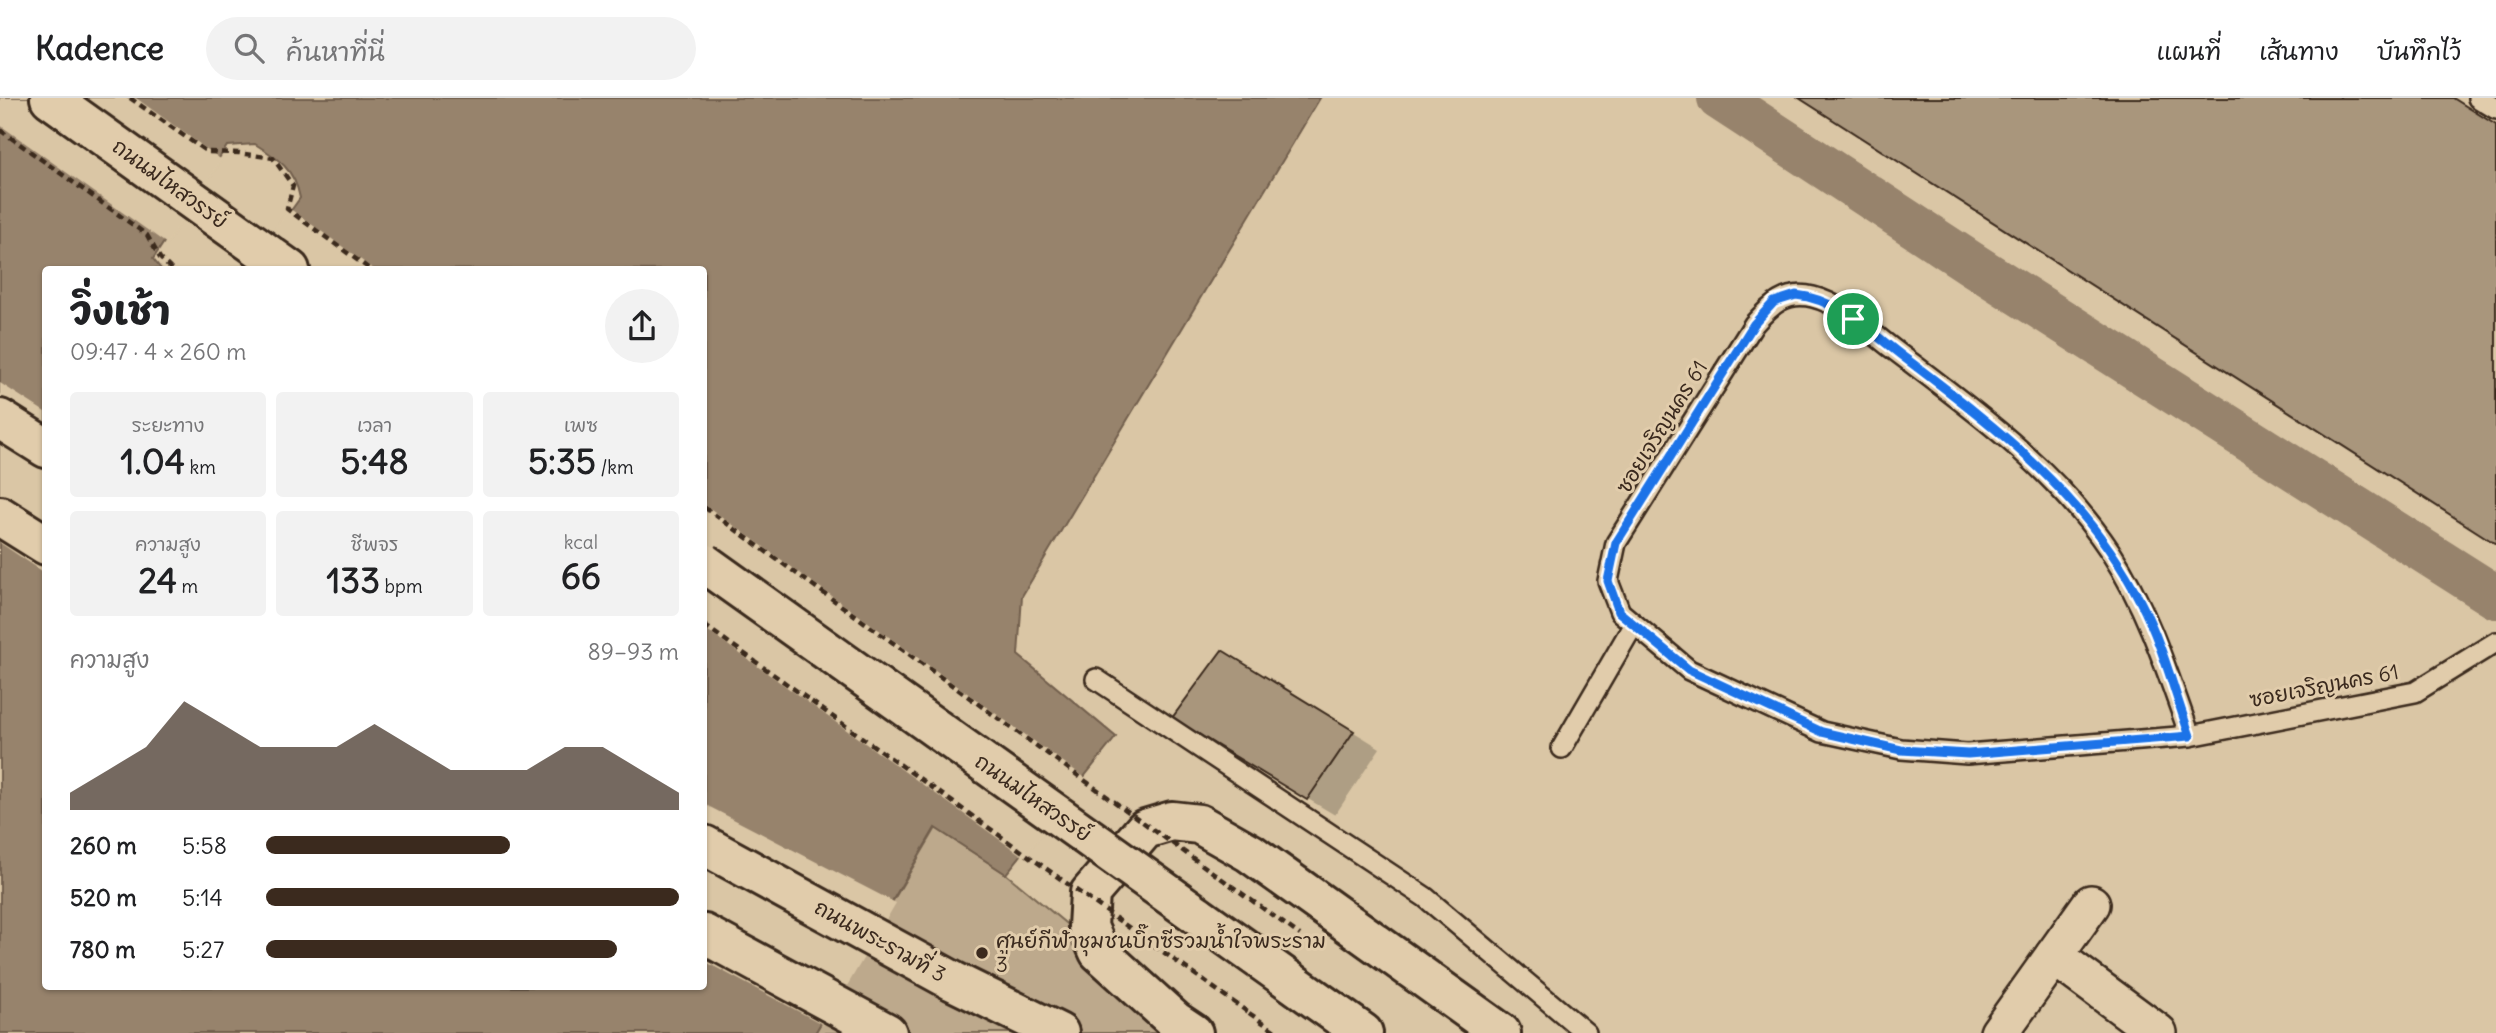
<!DOCTYPE html>
<html lang="th">
<head>
<meta charset="utf-8">
<style>
  :root { --surface:#fff; --page:#f2f2f2; --text:#202124; --muted:#757577; --line:#e0e0e0; --accent:#3b2a1e }
  body { margin:0; font-family:Delius,"Playpen Sans Thai",sans-serif; background:var(--page); color:var(--text); height:100vh; display:flex; flex-direction:column; font-size:26px; white-space:nowrap }
  * { box-sizing:border-box; margin:0 }
  p { font-size:23px; color:var(--muted) }
  .icon { flex:none; width:38px; height:38px; fill:none; stroke:currentColor; stroke-width:2; stroke-linecap:round; stroke-linejoin:round }
  .map { position:relative; flex:1; overflow:hidden }
  .sheet { position:absolute; left:42px; top:168px; width:665px; height:724px; display:flex; flex-direction:column; background:var(--surface); border-radius:7px; box-shadow:0 2px 5px #0004 }
  .sheet>* { flex:none }
  .pin { position:absolute; display:grid; place-items:center; width:60px; height:60px; color:#fff; margin:-30px; border:4px solid #fff; border-radius:50%; box-shadow:0 2px 7px #0007 }
  .round { display:grid; place-items:center; flex:none; width:74px; height:74px; border-radius:37px; background:var(--page) }
  .summary { display:flex; align-items:center; justify-content:space-between; height:119px; padding:0 28px }
  h1 { font-size:38px; font-weight:800; line-height:52px }
  .stats { display:grid; grid-template-columns:repeat(3,1fr); gap:10px; height:119px; padding:7px 28px }
  .stats div { display:grid; align-content:center; border-radius:7px; background:var(--page); text-align:center }
  .stats b { font-size:35px; font-weight:800 }
  .stats small { font-size:19px; font-weight:400 }
  .stats p { font-size:19px }
  .chart { height:196px; padding:14px 28px }
  .chart p { display:flex; justify-content:space-between }
  .chart svg { width:100%; height:126px; margin-top:7px; fill:var(--accent); opacity:.7 }
  ul { padding:0 28px; list-style:none; font-size:23px }
  li { display:grid; grid-template-columns:112px 84px 1fr; align-items:center; height:52px }
  li i { height:18px; border-radius:9px; background:var(--accent) }
  header { display:flex; align-items:center; gap:42px; box-sizing:border-box; height:98px; padding:0 35px; background:var(--surface); border-bottom:2px solid var(--line) }
  header strong { font-size:33px }
  nav { display:flex; gap:38px; margin-inline-start:auto; font-size:24px }
  .search { width:490px; height:63px; background:var(--page); display:flex; align-items:center; gap:18px; box-sizing:border-box; padding:0 24px; border-radius:38px; color:var(--muted); font-size:26px }
  .map>svg:first-child { display:block }
</style>
</head>
<body>
<header>
<strong>Kadence</strong>
<div class="search"><svg class="icon" aria-label="search" viewBox="0 0 24 24"><circle cx="10" cy="10" r="6"/><path d="M15 15l6 6"/></svg>ค้นหาที่นี่</div>
<nav><a>แผนที่</a><a>เส้นทาง</a><a>บันทึกไว้</a></nav>
</header>
<div class="map">
<svg width="2496" height="935" viewBox="0 0 2496 935">
  <rect width="100%" height="100%" fill="#dac6a5"/>
  <filter id="ink" filterUnits="userSpaceOnUse"><feTurbulence type="fractalNoise" baseFrequency=".0143" numOctaves="2"/><feDisplacementMap in="SourceGraphic" scale="14" xChannelSelector="R" yChannelSelector="G"/><feConvolveMatrix kernelMatrix="1 2 1 2 8 2 1 2 1" color-interpolation-filters="sRGB"/></filter>
  <g filter="url(#ink)">
    <polygon fill="#bda98c" stroke="#7c6a55" stroke-width="2" points="936,730 1006,776 1198,935 815,935"/>
    <path fill="#97836c" stroke="#725f4d" stroke-width="2" fill-rule="evenodd" d="M 0,0 L 1320,0 L 1022,498 L 1018,557 L 1116,639 L 1006,776 L 935,730 L 815,935 L 0,935 ZM 255,46 C 278,60 295,72 300,100 L 249,171 L 704,172 L 704,889 L 46,889 L 46,172 L 161,171 L 153,161 L 227,48 Z"/>
    <g fill="#dac6a5">
      <polygon points="0,0 136,0 222,62 167,146 0,27"/>
      <polygon points="289,110 375,172 246,171"/>
      <polygon points="0,285 45,314 45,475 0,445"/>
      <polygon points="704,406 1087,681 1024,759 704,530"/>
      <polygon points="704,706 896,805 824,927 704,863"/>
    </g>
    <polygon fill="#0003" points="1250,570 1380,650 1335,717 1308,701"/>
    <g fill="none" stroke-linecap="round" stroke-linejoin="round">
      <polyline stroke="#97836c" stroke-width="44" points="1719,0 1972,166 2496,499"/>
    </g>
    <g fill="#a9967c" stroke="#3b2a1e" stroke-width="2">
      <polygon points="1799,0 2453,0 2496,27 2496,446"/>
      <polygon points="1222,552 1354,633 1307,702 1172,620"/>
    </g>
    <g fill="none" stroke-linecap="round" stroke-linejoin="round">
      <defs>
        <g id="service">
          <polyline points="2478,0 2496,11"/>
          <polyline points="1096,581 1425,799 1586,935"/>
          <path d="M 2190,638 C 2167,573 2147,510 2110,453 C 2054,369 1972,311 1893,251 C 1869,233 1842,206 1813,199 C 1786,192 1770,208 1754,226 L 1616,445 L 1608,483 L 1620,514 L 1689,572 L 1822,634 L 1901,651 L 1967,656 L 2190,638 L 2415,594 L 2496,544"/>
          <polyline points="1562,650 1634,526"/>
        </g>
        <g id="minor">
          <polyline points="2054,858 2158,935"/>
          <polyline points="1999,935 2091,806"/>
        </g>
        <g id="secondary">
          <polyline points="50,0 290,172"/>
          <polyline points="1196,816 1363,935"/>
          <polyline points="1193,935 1175,923 1099,854 1088,829 1090,795 1145,731 1172,723 1199,726 1250,755 1501,935"/>
        </g>
        <g id="primary">
          <polyline points="0,321 46,350"/>
          <polyline points="0,418 46,447"/>
          <polyline points="704,747 953,883 1059,935"/>
          <polyline points="704,836 887,935"/>
        </g>
      </defs>
      <use href="#service" stroke="#3b2a1e" stroke-width="24"/>
      <use href="#minor" stroke="#3b2a1e" stroke-width="42"/>
      <use href="#secondary" stroke="#3b2a1e" stroke-width="44"/>
      <use href="#primary" stroke="#3b2a1e" stroke-width="44"/>
      <g stroke="#3b2a1e" stroke-width="4.5" stroke-dasharray="7 5" stroke-linecap="butt">
        <polyline points="130,0 207,54 239,55 273,60 293,88 287,111 371,172"/>
        <polyline points="0,32 147,137 160,160 172,172"/>
        <polyline points="1249,915 1278,935"/>
      </g>
      <use href="#service" stroke="#e1ccab" stroke-width="19"/>
      <use href="#minor" stroke="#e1ccab" stroke-width="37"/>
      <use href="#secondary" stroke="#e1ccab" stroke-width="38"/>
      <use href="#primary" stroke="#e1ccab" stroke-width="38"/>
      <defs>
        <polyline id="secondary-bridge" points="704,465 1196,816"/>
      </defs>
      <use href="#secondary-bridge" stroke="#3b2a1e" stroke-width="44" stroke-linecap="butt"/>
      <g stroke="#3b2a1e" stroke-width="4.5" stroke-dasharray="7 5" stroke-linecap="butt">
        <polyline points="704,409 1300,837"/>
        <polyline points="704,527 1249,915"/>
      </g>
      <use href="#secondary-bridge" stroke="#e1ccab" stroke-width="38"/>
    </g>
  </g>
  <g fill="none" stroke-linecap="round" stroke-linejoin="round" filter="url(#ink)">
    <defs>
      <path id="route" d="M 1796,197 C 1839,201 1875,238 1909,263 C 1999,331 2088,400 2140,503 C 2162,545 2174,593 2190,638 L 1968,656 L 1901,652 L 1822,634 L 1689,572 L 1619,514 L 1608,483 L 1616,445 L 1754,226 L 1774,204 Z"/>
    </defs>
    <use href="#route" stroke="#fff" stroke-width="14"/>
    <use href="#route" stroke="#1a73e8" stroke-width="9"/>
  </g>
  <circle fill="#3b2a1e" stroke="#e1ccab" stroke-width="2.5" cx="982" cy="855" r="7"/>
  <g text-anchor="middle" stroke-width="6" stroke-linejoin="round" paint-order="stroke">
    <g font-size="21" fill="#3b2a1e" stroke="#e1ccab">
      <text transform="translate(170 86) rotate(36)" y="7">ถนนมไหสวรรย์</text>
      <text transform="translate(1662 329) rotate(-58)" y="7">ซอยเจริญนคร 61</text>
      <text transform="translate(2324 588) rotate(-11)" y="7">ซอยเจริญนคร 61</text>
      <text transform="translate(1033 700) rotate(35)" y="7">ถนนมไหสวรรย์</text>
      <text transform="translate(880 843) rotate(29)" y="7">ถนนพระรามที่ 3</text>
    </g>
    <g font-size="21" fill="#3b2a1e" stroke="#e1ccab" text-anchor="start">
      <text x="996" y="850">ศูนย์กีฬาชุมชนบิ๊กซีรวมน้ำใจพระราม<tspan x="996" dy="24">3</tspan></text>
    </g>
  </g>
</svg>
<div class="pin" style="left:1853px;top:221px;background:#1e9e55"><svg class="icon" aria-label="arrive" viewBox="0 0 24 24"><path d="M6 21V4h12l-3 4 3 4H6"/></svg></div>
<section class="sheet">
<div class="summary"><div><h1>วิ่งเช้า</h1><p>09:47 · 4 × 260 m</p></div><a class="round"><svg class="icon" aria-label="share" viewBox="0 0 24 24"><path d="M12 15V3M7 8l5-5 5 5M5 13v7h14v-7"/></svg></a></div>
<div class="stats">
<div><p>ระยะทาง</p><b>1.04<small> km</small></b></div>
<div><p>เวลา</p><b>5:48</b></div>
<div><p>เพซ</p><b>5:35<small> /km</small></b></div>
</div>
<div class="stats">
<div><p>ความสูง</p><b>24<small> m</small></b></div>
<div><p>ชีพจร</p><b>133<small> bpm</small></b></div>
<div><p>kcal</p><b>66</b></div>
</div>
<div class="chart"><p><span>ความสูง</span>89–93 m</p>
<svg viewBox="0 0 160 44" preserveAspectRatio="none"><path d="M0 44V38L10 30L20 22L30 6L40 14L50 22L60 22L70 22L80 14L90 22L100 30L110 30L120 30L130 22L140 22L150 30L160 38V44z"/></svg>
</div>
<ul>
<li><b>260 m</b>5:58<i style="width:59%"></i></li>
<li><b>520 m</b>5:14<i style="width:100%"></i></li>
<li><b>780 m</b>5:27<i style="width:85%"></i></li>
</ul>
</section>
</div>
</body>
</html>
